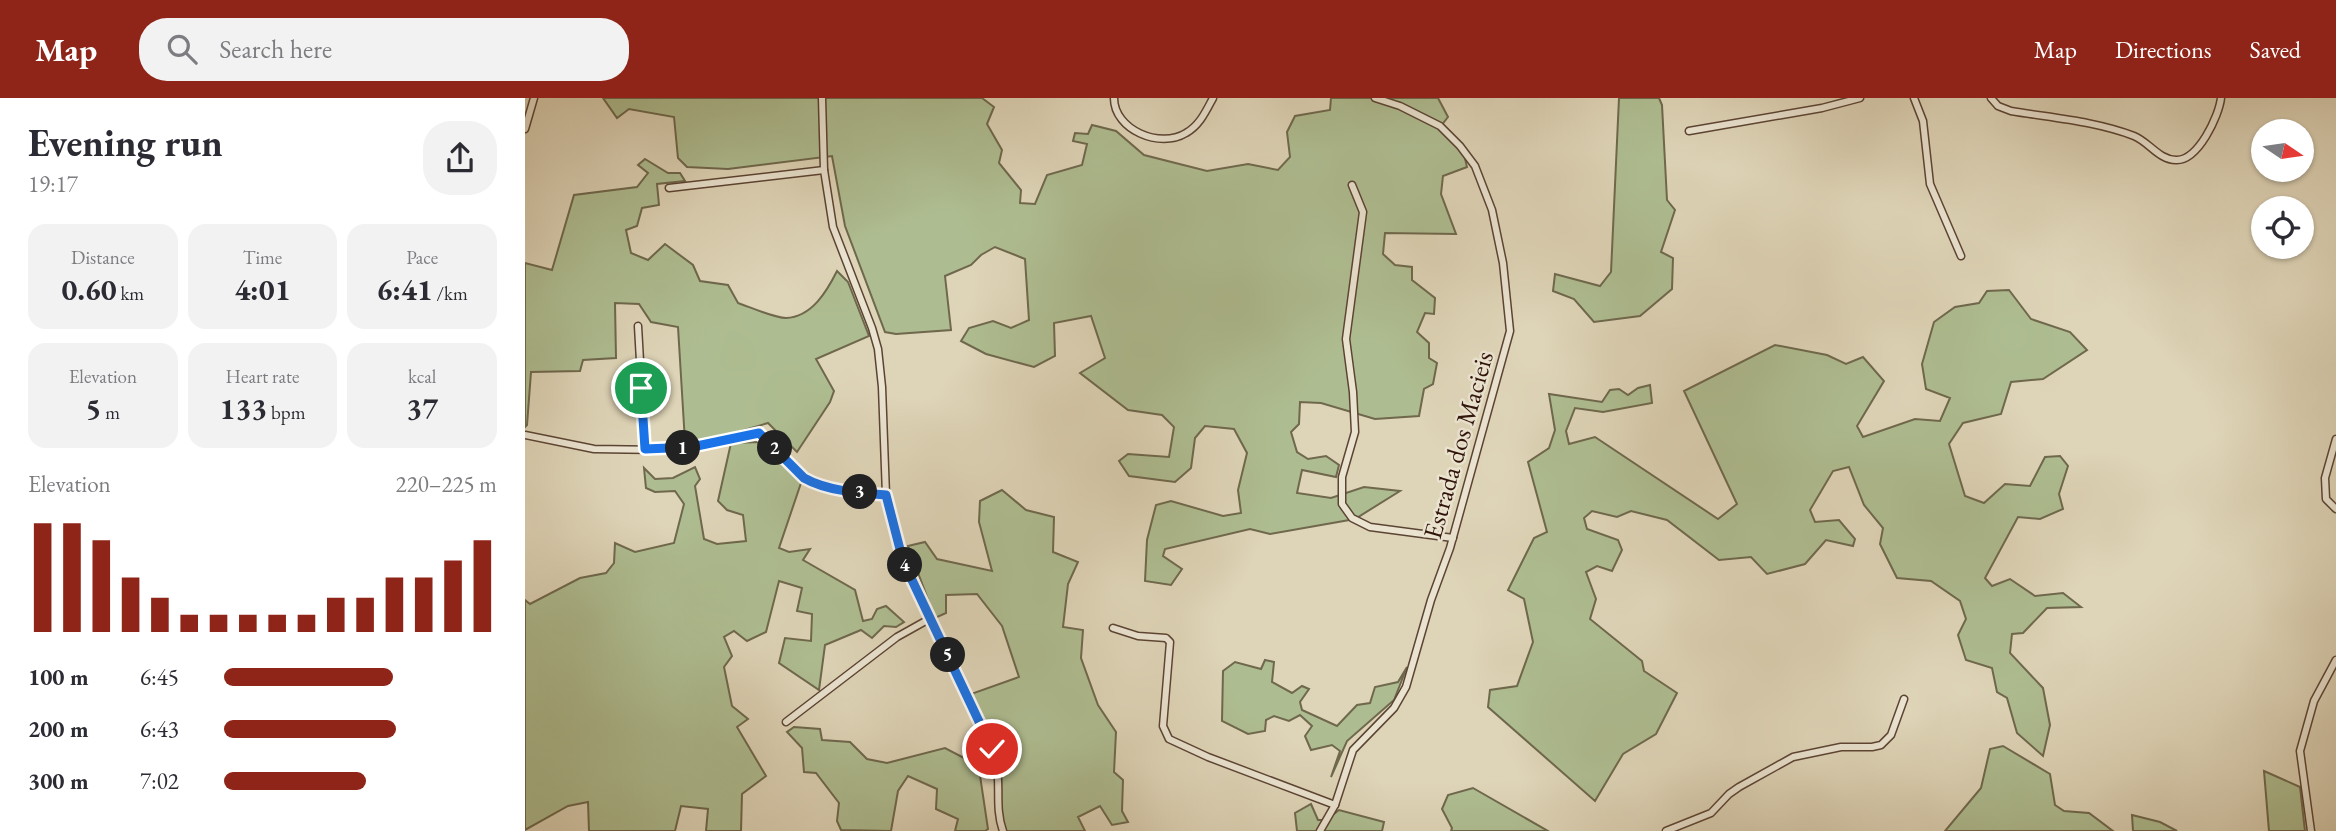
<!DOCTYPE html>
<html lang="en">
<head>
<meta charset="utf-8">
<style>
  :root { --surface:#fff; --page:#f2f2f3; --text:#2b2b33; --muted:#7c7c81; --accent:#8f2418 }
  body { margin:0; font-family:"EB Garamond",serif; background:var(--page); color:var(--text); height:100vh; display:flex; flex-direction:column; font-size:26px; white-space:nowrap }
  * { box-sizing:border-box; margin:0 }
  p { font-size:23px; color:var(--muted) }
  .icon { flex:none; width:38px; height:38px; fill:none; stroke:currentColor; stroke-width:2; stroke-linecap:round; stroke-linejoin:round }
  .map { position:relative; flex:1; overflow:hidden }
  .side { display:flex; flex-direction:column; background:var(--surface); width:525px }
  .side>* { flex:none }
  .needle { width:46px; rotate:103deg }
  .buttons { position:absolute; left:1726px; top:21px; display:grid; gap:14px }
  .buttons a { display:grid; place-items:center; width:63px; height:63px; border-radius:50%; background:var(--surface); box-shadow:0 2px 5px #0004; font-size:35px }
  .pin { position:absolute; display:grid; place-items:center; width:60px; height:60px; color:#fff; margin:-30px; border:4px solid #fff; border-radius:50%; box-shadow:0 2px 7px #0007 }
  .km { position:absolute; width:35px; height:35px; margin:-18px; border-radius:50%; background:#222; color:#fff; font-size:19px; line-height:35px; text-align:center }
  .round { display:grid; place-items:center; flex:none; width:74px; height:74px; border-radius:28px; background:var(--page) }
  .head { display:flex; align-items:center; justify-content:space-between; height:119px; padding:0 28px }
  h1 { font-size:38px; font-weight:700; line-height:52px }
  .stats { display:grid; grid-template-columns:repeat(3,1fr); gap:10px; height:119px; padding:7px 28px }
  .stats div { display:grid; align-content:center; border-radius:18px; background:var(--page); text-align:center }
  .stats b { font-size:30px; font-weight:700 }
  .stats small { font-size:19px; font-weight:400 }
  .stats p { font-size:19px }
  .chart { height:196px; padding:14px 28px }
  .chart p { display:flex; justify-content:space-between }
  .chart svg { width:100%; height:126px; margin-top:7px; stroke:var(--accent); stroke-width:6 }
  ul { padding:0 28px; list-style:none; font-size:23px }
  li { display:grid; grid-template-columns:112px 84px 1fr; align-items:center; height:52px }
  li i { height:18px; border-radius:9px; background:var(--accent) }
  header { display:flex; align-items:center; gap:42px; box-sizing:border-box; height:98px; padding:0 35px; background:var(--accent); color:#fff }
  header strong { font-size:33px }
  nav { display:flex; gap:38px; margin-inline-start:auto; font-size:24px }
  .search { width:490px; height:63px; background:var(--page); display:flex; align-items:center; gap:18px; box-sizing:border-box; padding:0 24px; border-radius:28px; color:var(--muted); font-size:26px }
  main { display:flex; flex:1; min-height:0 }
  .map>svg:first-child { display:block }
</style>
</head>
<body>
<header>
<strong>Map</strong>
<div class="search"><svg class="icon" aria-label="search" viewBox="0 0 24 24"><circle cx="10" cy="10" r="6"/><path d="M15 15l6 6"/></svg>Search here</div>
<nav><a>Map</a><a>Directions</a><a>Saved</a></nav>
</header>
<main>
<section class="side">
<div class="head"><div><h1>Evening run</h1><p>19:17</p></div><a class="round"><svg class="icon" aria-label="share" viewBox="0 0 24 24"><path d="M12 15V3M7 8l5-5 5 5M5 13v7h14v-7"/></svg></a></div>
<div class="stats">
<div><p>Distance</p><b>0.60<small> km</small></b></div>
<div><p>Time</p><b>4:01</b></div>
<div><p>Pace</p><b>6:41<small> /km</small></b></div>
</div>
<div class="stats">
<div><p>Elevation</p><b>5<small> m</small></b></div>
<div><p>Heart rate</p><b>133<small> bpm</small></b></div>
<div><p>kcal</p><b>37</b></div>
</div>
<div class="chart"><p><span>Elevation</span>220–225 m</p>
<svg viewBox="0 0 160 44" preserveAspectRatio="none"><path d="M5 44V6M15 44V6M25 44V12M35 44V25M45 44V32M55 44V38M65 44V38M75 44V38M85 44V38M95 44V38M105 44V32M115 44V32M125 44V25M135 44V25M145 44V19M155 44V12"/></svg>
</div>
<ul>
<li><b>100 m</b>6:45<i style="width:62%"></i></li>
<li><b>200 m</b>6:43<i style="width:63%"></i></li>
<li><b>300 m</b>7:02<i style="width:52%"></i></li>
</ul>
</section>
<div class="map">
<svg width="1811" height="733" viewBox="0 0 1811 733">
  <rect width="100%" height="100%" fill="#ded4b7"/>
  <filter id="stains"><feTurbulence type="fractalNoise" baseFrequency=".00286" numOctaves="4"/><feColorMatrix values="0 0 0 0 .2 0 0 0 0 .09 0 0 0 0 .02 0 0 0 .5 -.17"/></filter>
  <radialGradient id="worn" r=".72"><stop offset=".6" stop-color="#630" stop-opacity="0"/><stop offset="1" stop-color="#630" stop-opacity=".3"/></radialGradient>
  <g fill="#aebd91" stroke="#6f684d" stroke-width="2">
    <polygon points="78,0 457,0 469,9 462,26 477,52 474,65 496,92 495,105 510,106 522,77 557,67 562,46 548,43 550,35 563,36 567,27 591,33 619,57 682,73 723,66 753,72 765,59 762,34 770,18 805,12 806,0 913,0 923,19 916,28 938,52 942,69 918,78 916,96 931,136 860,135 858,156 870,167 887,169 887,182 910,200 909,216 900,215 892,234 904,245 904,260 912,265 908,286 899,291 894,318 850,321 796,305 775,304 774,326 766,334 772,354 783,361 801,358 814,367 811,379 777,372 772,395 806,400 839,389 875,393 830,421 745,436 725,431 640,451 638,458 657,471 646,487 620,483 622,442 631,407 646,403 698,418 716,415 713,392 722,355 709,331 680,328 670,340 666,370 650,384 604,378 594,363 603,356 644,359 649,329 637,317 603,312 555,275 580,260 566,218 529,225 530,258 509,269 461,256 436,243 444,230 468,223 486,230 504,222 500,161 470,149 456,157 446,167 420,178 426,232 371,236 360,234 320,128 307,58 203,71 162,69 153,60 149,19 104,11 92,20"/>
    <polygon points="1094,0 1134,0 1137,7 1142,102 1150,112 1136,154 1148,160 1147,191 1115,218 1069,224 1049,201 1028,193 1030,176 1075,188 1086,174"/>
    <path d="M 120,61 L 143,75 L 155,75 L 160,83 L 132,86 L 134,107 L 117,110 L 112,128 L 101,132 L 106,155 L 123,162 L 140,146 L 168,167 L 175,183 L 203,187 L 213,205 C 225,209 249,220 261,220 C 287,219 302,193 312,173 L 323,184 L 344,238 L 291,261 L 309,293 L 305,304 L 272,354 L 243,325 L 185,342 L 160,344 L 153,229 L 126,224 L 114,206 L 90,205 L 91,260 L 58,262 L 55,273 L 6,274 L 2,327 L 0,329 L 0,165 L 27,172 L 49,97 L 112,89 L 123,75 L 113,67 Z"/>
    <polygon points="1484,192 1506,221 1545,234 1562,252 1518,281 1486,284 1476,316 1438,325 1424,346 1440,398 1459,405 1480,386 1505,388 1520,359 1535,358 1543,368 1534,396 1538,411 1515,421 1493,419 1460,480 1467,488 1485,481 1510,498 1538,495 1556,509 1522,510 1498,535 1487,536 1485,555 1518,590 1525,627 1518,658 1492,635 1482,600 1472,594 1467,570 1441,562 1433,537 1441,521 1435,503 1406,483 1372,480 1355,446 1358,430 1339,407 1324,369 1308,373 1285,412 1290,424 1314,422 1330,441 1328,448 1301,442 1280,466 1242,476 1226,459 1194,462 1142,422 1106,413 1092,419 1067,413 1059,420 1062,431 1093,442 1097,452 1087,473 1072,468 1061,474 1071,501 1065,521 1117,563 1119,573 1152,595 1131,636 1098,656 1070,703 963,609 965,592 992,588 1008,544 999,501 983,492 1009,440 1022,434 1003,364 1024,350 1030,332 1024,296 1077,304 1085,292 1094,291 1103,297 1113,290 1125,287 1127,305 1078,314 1050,310 1041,333 1044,346 1070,339 1193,421 1212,406 1159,293 1250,247 1302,257 1321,266 1338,259 1359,283 1332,328 1338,339 1390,321 1415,323 1425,300 1401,291 1397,266 1409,224 1430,209 1454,205 1462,193"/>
    <polygon points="236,344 277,382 254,450 264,454 285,451 278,462 330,492 338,523 347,521 352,511 361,508 379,524 371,529 359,528 347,540 336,532 300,547 294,592 254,565 260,540 286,543 287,516 272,513 277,490 254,483 241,534 222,543 209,533 199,539 207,558 199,569 207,608 223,621 212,629 241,678 217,696 216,733 181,733 183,711 156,708 150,733 64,733 63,704 43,708 0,732 0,502 5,506 55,480 81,475 89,465 90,445 110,454 149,445 159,406 150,393 130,394 121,390 119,370 130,381 148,380 170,369 175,381 170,388 179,441 192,446 221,443 218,417 202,412 193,403 206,345"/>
    <polygon points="477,392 501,412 529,419 528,454 553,464 543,486 538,529 558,532 556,560 573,607 591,634 589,674 598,682 597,713 603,724 587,727 575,708 553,719 560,733 481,733 473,716 475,668 446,596 494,579 477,528 452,496 421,497 421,515 410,520 383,448 400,444 412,461 467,473 454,424 455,403"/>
    <polygon points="740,562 749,564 747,584 767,595 777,588 784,591 775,604 777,612 812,628 832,607 845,605 850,589 873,584 882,569 869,602 822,643 806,679 815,653 807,647 786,652 780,638 787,628 775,617 764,623 749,618 741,622 740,633 723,636 697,623 698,573 710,564 736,571"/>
    <polygon points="269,629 295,631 297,642 325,644 342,661 362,665 420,650 439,660 444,647 446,647 453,664 463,731 460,733 430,733 433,721 411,711 412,691 383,678 373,693 366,733 316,732 312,723 314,705 291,675 279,674 277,650 262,634"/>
    <polygon points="1478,648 1525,676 1530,707 1539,713 1564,715 1588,733 1420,733 1456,690 1465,651"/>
    <polygon points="1739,673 1775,689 1780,733 1744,733"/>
    <polygon points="948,690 1023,733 926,733 927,730 917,711 923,697"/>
    <polygon points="786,706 793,722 801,722 814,712 859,724 857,733 772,733 770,715"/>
    <polygon points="1607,717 1635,724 1652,733 1608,733"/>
  </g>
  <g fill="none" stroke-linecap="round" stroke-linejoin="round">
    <defs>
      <g id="street">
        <path d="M 297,0 L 299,72 L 308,129 L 347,230 L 353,251 L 357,289 L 361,397 L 378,463 L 470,659 C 477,684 469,708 478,733"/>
        <path d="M 589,0 C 589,32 635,51 661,35 C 675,27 681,13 688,0"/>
        <polyline points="1389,0 1398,23 1405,86 1436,158"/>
        <path d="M 1466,0 L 1473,8 L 1486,13 C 1527,20 1570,23 1609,38 C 1624,44 1634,62 1651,62 C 1673,63 1694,18 1696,0"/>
        <polyline points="0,31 9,0"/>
        <polyline points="1164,33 1297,10 1335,0"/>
        <polyline points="827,87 838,114 821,241 828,294 830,334 817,379 817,406 827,420 845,429 928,440"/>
        <polyline points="144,90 299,72"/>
        <polyline points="113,228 120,351"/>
        <path d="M 0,337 L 69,351 L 136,352 L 167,349 L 234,335 L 279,380 C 302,393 334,394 361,397"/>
        <polyline points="1811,341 1800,380 1801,401 1811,411"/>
        <polyline points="588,530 613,538 641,540 645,544 638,628 644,641 683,659 810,707"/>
        <polyline points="261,624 372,539 406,520"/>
        <polyline points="795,733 810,707 828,652 869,610 881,589 906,502 925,450 985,233 978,165 967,112 950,68 935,48 915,28 875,8 850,0"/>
        <polyline points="1141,733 1186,715 1204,696 1214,689 1268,659 1316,649 1347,649 1356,647 1366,637 1379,601"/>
        <polyline points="1786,733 1775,653 1789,603 1811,562"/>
      </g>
    </defs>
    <use href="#street" stroke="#5c4434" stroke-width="9"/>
    <use href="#street" stroke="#eae3d0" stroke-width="6"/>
  </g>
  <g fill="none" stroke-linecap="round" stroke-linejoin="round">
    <defs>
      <path id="route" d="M 116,290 L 120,351 L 167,349 L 234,335 L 279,380 C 302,393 334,395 361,397 L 378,463 L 467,651"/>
    </defs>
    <use href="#route" stroke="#fff" stroke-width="14"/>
    <use href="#route" stroke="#1a73e8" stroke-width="9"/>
  </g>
  <g text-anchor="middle" stroke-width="5" stroke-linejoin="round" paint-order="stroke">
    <g font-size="26" fill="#301409" stroke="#eae3d0">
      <text transform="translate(933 347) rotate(-74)" y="9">Estrada dos Macieis</text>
    </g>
  </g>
  <rect width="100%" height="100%" filter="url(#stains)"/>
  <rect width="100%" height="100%" fill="url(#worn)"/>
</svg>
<div class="buttons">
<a><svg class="needle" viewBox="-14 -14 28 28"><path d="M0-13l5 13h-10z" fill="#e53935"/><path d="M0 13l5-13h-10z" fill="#7c7c81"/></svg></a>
<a><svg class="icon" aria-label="locate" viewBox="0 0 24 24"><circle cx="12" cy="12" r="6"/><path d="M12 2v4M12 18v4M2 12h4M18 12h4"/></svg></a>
</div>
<div class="pin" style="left:116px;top:290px;background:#1e9e55"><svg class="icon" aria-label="arrive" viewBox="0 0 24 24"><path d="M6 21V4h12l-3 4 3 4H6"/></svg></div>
<div class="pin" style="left:467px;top:651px;background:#d93025"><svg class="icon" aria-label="check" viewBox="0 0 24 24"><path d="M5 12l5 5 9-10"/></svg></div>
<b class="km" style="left:158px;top:350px">1</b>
<b class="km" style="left:250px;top:350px">2</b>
<b class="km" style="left:335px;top:394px">3</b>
<b class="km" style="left:380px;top:467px">4</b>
<b class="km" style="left:423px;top:557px">5</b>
</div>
</main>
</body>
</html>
